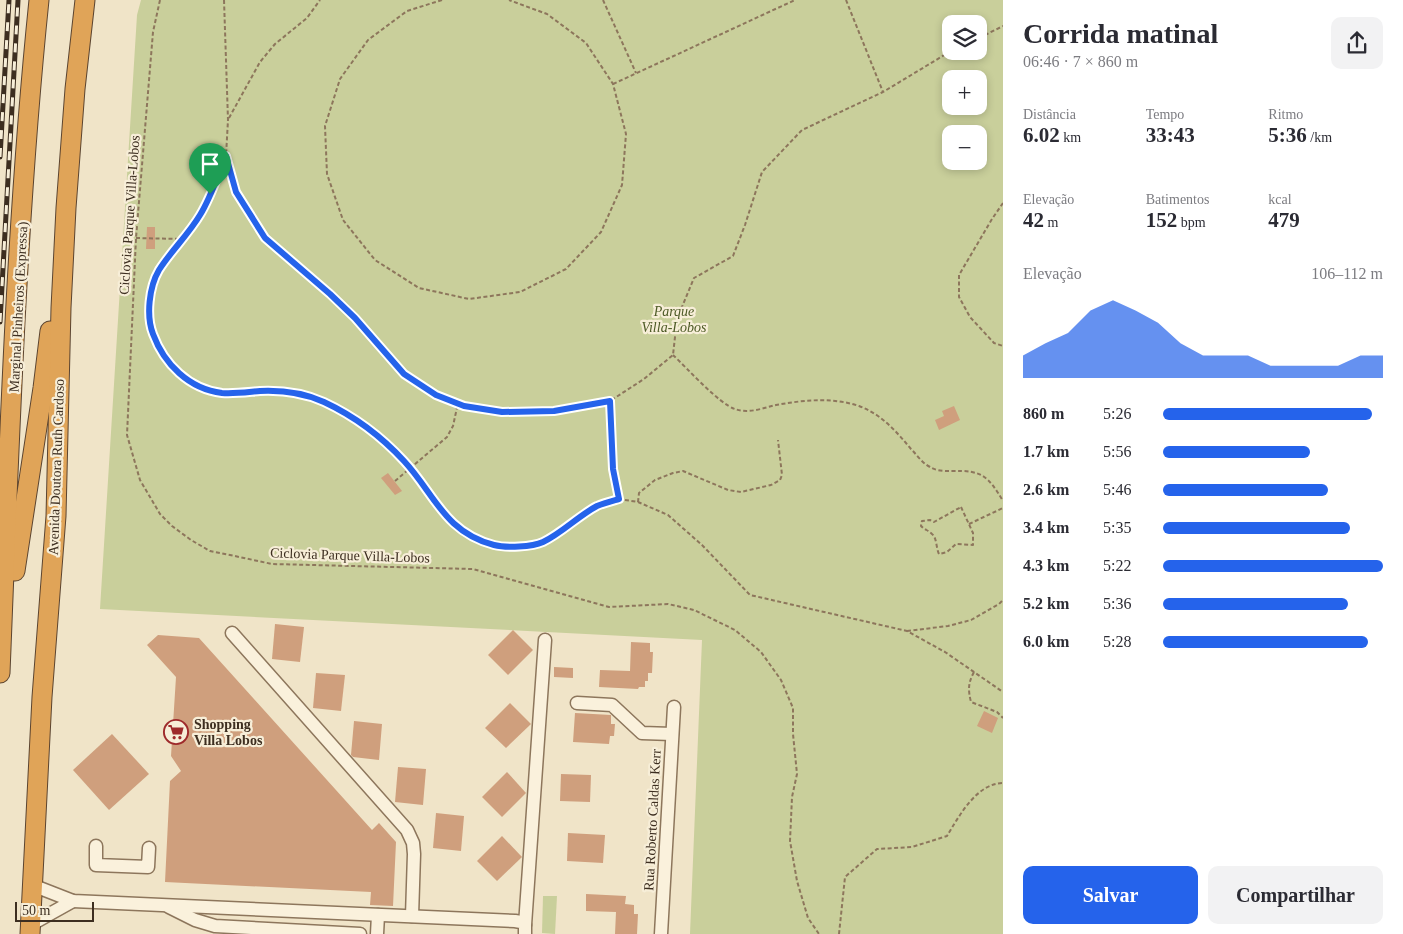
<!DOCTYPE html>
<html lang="pt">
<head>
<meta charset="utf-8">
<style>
  :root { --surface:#fff; --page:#f2f2f3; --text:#2b2b33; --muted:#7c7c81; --accent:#2563eb }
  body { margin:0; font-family:Georgia,serif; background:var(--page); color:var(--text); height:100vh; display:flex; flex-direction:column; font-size:19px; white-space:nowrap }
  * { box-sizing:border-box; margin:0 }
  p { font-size:16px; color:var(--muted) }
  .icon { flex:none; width:28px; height:28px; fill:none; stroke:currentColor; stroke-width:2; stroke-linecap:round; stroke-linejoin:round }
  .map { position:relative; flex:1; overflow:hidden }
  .side { display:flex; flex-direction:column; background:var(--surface); width:400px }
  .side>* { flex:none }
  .tools { position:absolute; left:942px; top:15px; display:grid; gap:10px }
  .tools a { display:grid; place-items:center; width:45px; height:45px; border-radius:10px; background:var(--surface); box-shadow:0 2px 8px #0003; font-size:25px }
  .scale { position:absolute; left:15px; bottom:12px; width:79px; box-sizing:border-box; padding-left:5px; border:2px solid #3d2e20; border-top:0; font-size:14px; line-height:18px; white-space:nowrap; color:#3d2e20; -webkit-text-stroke:4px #f7eed8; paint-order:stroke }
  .pin { position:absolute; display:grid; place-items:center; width:42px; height:42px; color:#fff; margin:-51px -21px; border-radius:50% 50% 50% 0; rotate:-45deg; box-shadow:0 0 5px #0007 }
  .pin .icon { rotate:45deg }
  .round { display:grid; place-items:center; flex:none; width:52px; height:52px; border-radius:10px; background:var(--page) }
  .headline { display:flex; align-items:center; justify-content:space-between; height:85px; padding:0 20px }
  h1 { font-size:28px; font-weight:700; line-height:38px }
  .figures { display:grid; grid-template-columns:repeat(3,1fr); gap:8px; height:85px; padding:5px 20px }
  .figures div { display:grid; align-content:center }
  .figures b { font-size:21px; font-weight:700 }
  .figures small { font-size:14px; font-weight:400 }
  .figures p { font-size:14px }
  .chart { height:140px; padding:10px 20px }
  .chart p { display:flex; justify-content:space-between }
  .chart svg { width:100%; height:90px; margin-top:5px; fill:var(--accent); opacity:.7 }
  .cta { display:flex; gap:10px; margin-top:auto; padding:10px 20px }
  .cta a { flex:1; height:58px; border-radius:10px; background:var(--accent); color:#fff; font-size:20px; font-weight:700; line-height:58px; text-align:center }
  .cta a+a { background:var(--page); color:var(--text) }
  ul { padding:0 20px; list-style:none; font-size:16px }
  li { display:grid; grid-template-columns:80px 60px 1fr; align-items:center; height:38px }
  li i { height:12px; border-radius:6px; background:var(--accent) }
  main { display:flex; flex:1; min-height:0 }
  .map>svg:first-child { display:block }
</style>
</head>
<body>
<main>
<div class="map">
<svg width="1003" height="934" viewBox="0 0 1003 934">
  <rect width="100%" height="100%" fill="#f0e4c8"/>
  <g fill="#c9cf9b" fill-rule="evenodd">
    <path d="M 141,0 L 1003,0 L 1003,934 L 690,934 L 702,640 L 100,609 L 137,15 ZM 951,24 L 979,24 L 979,51 L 951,51 ZM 951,79 L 979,79 L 979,106 L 951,106 ZM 951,134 L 979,134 L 979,161 L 951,161 Z"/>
    <polygon points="543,896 557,896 555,934 542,933"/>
  </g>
  <g fill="#cf9f7d">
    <polygon points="147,227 155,227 155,249 146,249"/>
    <polygon points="954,406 960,420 939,430 935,420 944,416 942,411"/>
    <polygon points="388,473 402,491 395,495 381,478"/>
    <polygon points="275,624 304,627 300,662 272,659"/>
    <polygon points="513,630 533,650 508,675 488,655"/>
    <polygon points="158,635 199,638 372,830 379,823 396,842 393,906 370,905 371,892 165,882 170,781 181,771 171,756 176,677 147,645"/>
    <polygon points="631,642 650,643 650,652 653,652 652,673 648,673 648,681 645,681 645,687 639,687 638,689 599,687 600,670 630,671"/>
    <polygon points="554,667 573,668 573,678 554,677"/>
    <polygon points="316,673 345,675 341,711 313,708"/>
    <polygon points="510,703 531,724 506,748 485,728"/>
    <polygon points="984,711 998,718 992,733 977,726"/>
    <polygon points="575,713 611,715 611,724 615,724 614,736 610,736 609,744 573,742"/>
    <polygon points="354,721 382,724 379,760 353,757 351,755"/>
    <polygon points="112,734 149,774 109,810 73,770"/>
    <polygon points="398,767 426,769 423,805 395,802"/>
    <polygon points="507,772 526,793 502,817 482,797"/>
    <polygon points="561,774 591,775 590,802 560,801"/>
    <polygon points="436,813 464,816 461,851 433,848"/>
    <polygon points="568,833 605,835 603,863 567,861"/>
    <polygon points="502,836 522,857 497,881 477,861"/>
    <polygon points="586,894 626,896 625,904 634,905 634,914 638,914 637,934 615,934 616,912 586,911"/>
  </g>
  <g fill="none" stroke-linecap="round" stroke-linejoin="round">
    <defs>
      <g id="minor">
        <polyline points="232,633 407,830 413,843 414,854 412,916"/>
        <polyline points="577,703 612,705 642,733 672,734"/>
        <polyline points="96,846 96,865 148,867 149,848"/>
        <polyline points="32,885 73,901 515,921 521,922 525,925 525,934"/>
        <polyline points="169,907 195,920 215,926 360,934"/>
        <polyline points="30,925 73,901"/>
        <polyline points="525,925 545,640"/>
        <polyline points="377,934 378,915"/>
        <polyline points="661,934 674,707"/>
      </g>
      <g id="highway">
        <polyline points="15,571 43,388 50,331"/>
        <path d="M 0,673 C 9,450 16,223 39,0"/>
        <polyline points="30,934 42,697 56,516 61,308 66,208 75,89 85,0"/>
      </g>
    </defs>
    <use href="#minor" stroke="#8d765c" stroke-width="15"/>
    <use href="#highway" stroke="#5b4430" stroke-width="21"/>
    <g stroke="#8d765c" stroke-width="2" stroke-dasharray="4 2.5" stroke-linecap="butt">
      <polyline points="160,0 153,32 136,238 127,435 140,480 160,514 172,526 191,540 210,551 230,555 272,564 473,569 609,607 668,604 694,610 735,630 761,652 781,680 793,708 793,734 797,774 792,797 790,841 797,881 808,918 819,934"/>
      <polyline points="224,0 228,120 226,156 200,214 158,272 150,300 149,315 152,333 161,352 184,379 201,387 222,393 280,391 297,394 323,402 356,420 377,435 404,461 436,505 452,523 474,538 495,545 516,546 542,543 597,506 619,499"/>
      <polyline points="442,0 407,11 368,40 340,79 325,126 327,174 343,220 375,260 419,288 469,299 520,292 566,269 601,232 622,185 626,134 613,84 586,43 547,14 509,0"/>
      <polyline points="603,0 636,73"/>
      <polyline points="846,0 883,92"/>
      <polyline points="979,38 1003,26"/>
      <polyline points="951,51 883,92 802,130 762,172 745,225 733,256 694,278 677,319 673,355 644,379 610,401 613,469 619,499 638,502 668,515 702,545 750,595 907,631 945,652 1003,692"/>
      <polyline points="613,84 795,0"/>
      <polyline points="229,118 260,62 275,44 307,18 320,0"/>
      <polyline points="226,156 236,192 265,238 330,294 355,318 404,374 436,395 464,406 502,412 554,411 610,401"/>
      <polyline points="1003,203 992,219 959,275 959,297 970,317 994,343 1003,346"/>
      <polyline points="136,238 181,239"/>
      <path d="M 673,355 C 687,368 719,404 735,409 C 749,414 763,408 776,405 C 804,400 832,397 859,406 C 881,414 896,431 911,449 C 917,455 922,463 930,467 C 936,471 945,471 952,471 C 982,470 988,476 1003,501"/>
      <polyline points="395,481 447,437 453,426 458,403"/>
      <polyline points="638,502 639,493 655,480 673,473 683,471 728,490 741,492 771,485 780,480 782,475 778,440"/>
      <path d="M 961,507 L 973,533 L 973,545 L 956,544 L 947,552 L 939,554 C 936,548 937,538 932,534 C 928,530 925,530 921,526 L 922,521 L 930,520 L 934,522 Z"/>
      <polyline points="969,524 1003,508"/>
      <polyline points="907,631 948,626 971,620 999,604 1003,600"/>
      <path d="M 974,672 C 968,683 968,690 971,702 L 997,712 L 1003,718"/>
      <path d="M 839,934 L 845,877 L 877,849 L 912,847 L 947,836 C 959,816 977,783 1003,783"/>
    </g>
    <use href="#minor" stroke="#faf1dc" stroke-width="12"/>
    <use href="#highway" stroke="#e0a458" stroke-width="19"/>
    <defs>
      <g id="rail">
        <polyline points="0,157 9,0"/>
        <polyline points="0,322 18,0"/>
      </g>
    </defs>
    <use href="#rail" stroke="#3d2e20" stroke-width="5"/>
    <use href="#rail" stroke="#f7eed8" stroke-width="3" stroke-dasharray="9" stroke-linecap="butt"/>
  </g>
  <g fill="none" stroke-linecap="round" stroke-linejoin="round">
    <defs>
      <path id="route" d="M 226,156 L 236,192 L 265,238 L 330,294 L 355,318 L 404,374 L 436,395 L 464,406 L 502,412 L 554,411 L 610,401 L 613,469 L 619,499 C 612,501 604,503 597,506 C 578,516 562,533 543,542 C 532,547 506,548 494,545 C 444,532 434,493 404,461 C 381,436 354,416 324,402 C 304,393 282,390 260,391 C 248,392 234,394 222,393 C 189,389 164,364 153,334 C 146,316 149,287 159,270 C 171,251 188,235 200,215 C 211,197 218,175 226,156 Z"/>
    </defs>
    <use href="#route" stroke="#fff" stroke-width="10"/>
    <use href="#route" stroke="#2563eb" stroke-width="6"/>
  </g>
  <defs>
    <symbol id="supermarket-ring" viewBox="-11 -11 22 22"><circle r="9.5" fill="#f7eed8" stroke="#9e2a2b" stroke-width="1.5"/><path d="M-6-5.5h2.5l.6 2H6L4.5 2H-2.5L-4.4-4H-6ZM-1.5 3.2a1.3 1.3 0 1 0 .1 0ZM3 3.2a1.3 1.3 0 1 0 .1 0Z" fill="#9e2a2b"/></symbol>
  </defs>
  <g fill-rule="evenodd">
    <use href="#supermarket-ring" x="162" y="718" width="28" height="28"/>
  </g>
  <g text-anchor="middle" stroke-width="4.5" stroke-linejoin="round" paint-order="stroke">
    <g font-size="14" fill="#3d2e20" stroke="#f7eed8">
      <text transform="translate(129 215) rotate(-86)" y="5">Ciclovia Parque Villa-Lobos</text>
      <text transform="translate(18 307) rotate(-87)" y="5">Marginal Pinheiros (Expressa)</text>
      <text transform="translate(56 467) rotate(-88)" y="5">Avenida Doutora Ruth Cardoso</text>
      <text transform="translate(350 555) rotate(2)" y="5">Ciclovia Parque Villa-Lobos</text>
      <text transform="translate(652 820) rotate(-87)" y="5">Rua Roberto Caldas Kerr</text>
    </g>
    <g font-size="14" font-style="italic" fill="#4d5a26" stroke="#f7eed8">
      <text x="674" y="316">Parque<tspan x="674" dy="16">Villa-Lobos</tspan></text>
    </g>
    <g font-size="14" font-weight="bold" fill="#3d2e20" stroke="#f7eed8" text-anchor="start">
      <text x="194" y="729">Shopping<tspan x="194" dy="16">Villa Lobos</tspan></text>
    </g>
  </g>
</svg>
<div class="tools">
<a><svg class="icon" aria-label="layers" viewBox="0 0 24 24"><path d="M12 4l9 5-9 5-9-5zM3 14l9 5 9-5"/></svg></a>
<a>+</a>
<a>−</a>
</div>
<div class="scale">50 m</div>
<div class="pin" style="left:210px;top:194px;background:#1e9e55"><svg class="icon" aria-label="arrive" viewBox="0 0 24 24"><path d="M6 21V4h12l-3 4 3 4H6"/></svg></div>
</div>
<section class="side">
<div class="headline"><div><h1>Corrida matinal</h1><p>06:46 · 7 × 860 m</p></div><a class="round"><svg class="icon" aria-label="share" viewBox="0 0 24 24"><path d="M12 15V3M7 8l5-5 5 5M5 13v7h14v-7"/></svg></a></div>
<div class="figures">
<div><p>Distância</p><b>6.02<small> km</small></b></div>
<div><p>Tempo</p><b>33:43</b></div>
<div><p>Ritmo</p><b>5:36<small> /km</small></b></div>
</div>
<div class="figures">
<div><p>Elevação</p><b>42<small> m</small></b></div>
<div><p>Batimentos</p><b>152<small> bpm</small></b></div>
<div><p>kcal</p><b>479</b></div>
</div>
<div class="chart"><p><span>Elevação</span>106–112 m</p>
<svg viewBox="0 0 160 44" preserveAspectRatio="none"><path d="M0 44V33L10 27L20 22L30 11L40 6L50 11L60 17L70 27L80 33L90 33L100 33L110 38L120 38L130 38L140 38L150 33L160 33V44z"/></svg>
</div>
<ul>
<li><b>860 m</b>5:26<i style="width:95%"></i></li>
<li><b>1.7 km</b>5:56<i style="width:67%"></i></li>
<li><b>2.6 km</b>5:46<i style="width:75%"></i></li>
<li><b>3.4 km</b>5:35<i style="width:85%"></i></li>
<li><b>4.3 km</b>5:22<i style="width:100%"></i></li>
<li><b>5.2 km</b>5:36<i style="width:84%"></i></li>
<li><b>6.0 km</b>5:28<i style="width:93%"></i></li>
</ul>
<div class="cta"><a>Salvar</a><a>Compartilhar</a></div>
</section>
</main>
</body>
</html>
